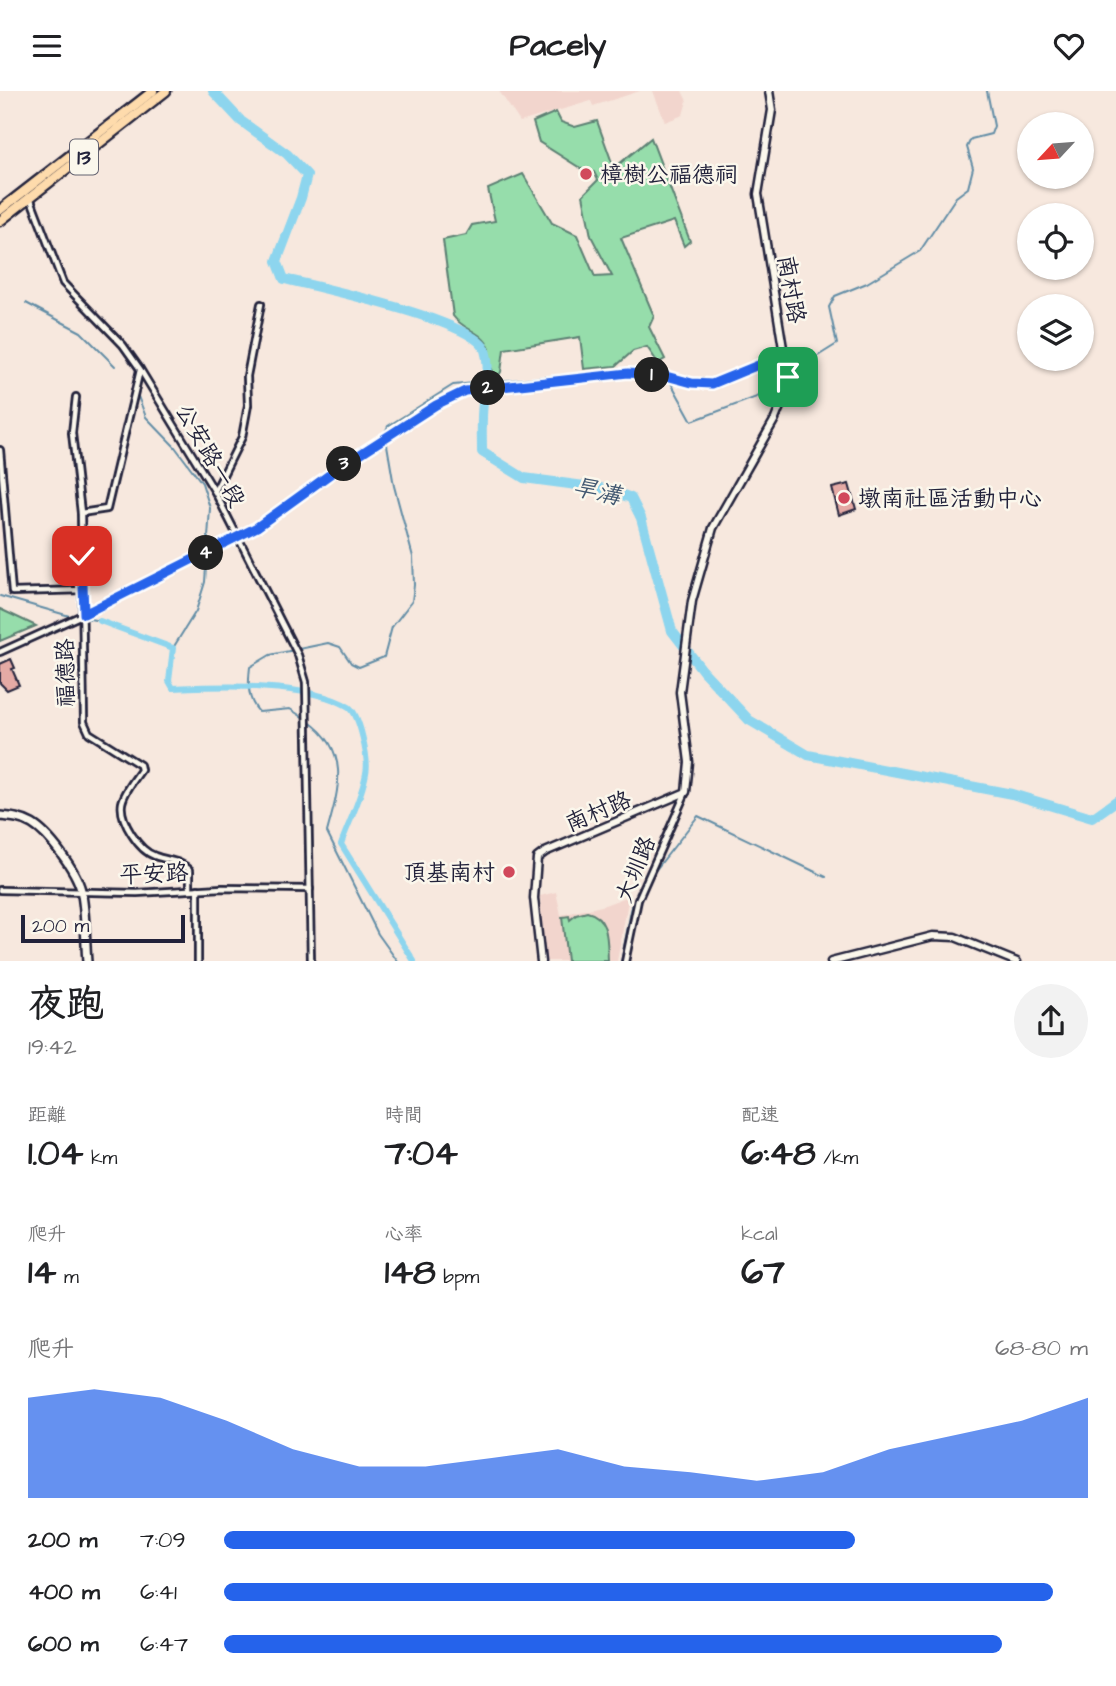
<!DOCTYPE html>
<html lang="zh-TW">
<head>
<meta charset="utf-8">
<style>
  :root { --surface:#fff; --page:#f2f2f2; --text:#202124; --muted:#757577; --accent:#2563eb }
  body { margin:0; font-family:"Architects Daughter","LXGW WenKai TC",sans-serif; background:var(--page); color:var(--text); height:100vh; display:flex; flex-direction:column; font-size:26px; white-space:nowrap }
  * { box-sizing:border-box; margin:0 }
  p { font-size:23px; color:var(--muted) }
  .icon { flex:none; width:38px; height:38px; fill:none; stroke:currentColor; stroke-width:2; stroke-linecap:round; stroke-linejoin:round }
  .map { position:relative; height:870px; overflow:hidden }
  .panel { display:flex; flex-direction:column; background:var(--surface); flex:1 }
  .panel>* { flex:none }
  .needle { width:46px; rotate:244deg }
  .buttons { position:absolute; left:1017px; top:21px; display:grid; gap:14px }
  .buttons a { display:grid; place-items:center; width:77px; height:77px; border-radius:50%; background:var(--surface); box-shadow:0 2px 5px #0004; font-size:35px }
  .scale { position:absolute; left:21px; bottom:18px; width:164px; box-sizing:border-box; padding-left:7px; border:4px solid #22223b; border-top:0; font-size:19px; line-height:24px; white-space:nowrap; color:#22223b; -webkit-text-stroke:5px #fbf7ec; paint-order:stroke }
  .pin { position:absolute; display:grid; place-items:center; width:60px; height:60px; color:#fff; margin:-30px; border-radius:14px; box-shadow:0 4px 10px #0006 }
  .km { position:absolute; width:35px; height:35px; margin:-18px; border-radius:50%; background:#222; color:#fff; font-size:19px; line-height:35px; text-align:center }
  .round { display:grid; place-items:center; flex:none; width:74px; height:74px; border-radius:37px; background:var(--page) }
  .headline { display:flex; align-items:center; justify-content:space-between; height:119px; padding:0 28px }
  h1 { font-size:38px; font-weight:800; line-height:52px }
  .figures { display:grid; grid-template-columns:repeat(3,1fr); gap:10px; height:119px; padding:7px 28px }
  .figures div { display:grid; align-content:center }
  .figures b { font-size:35px; font-weight:800 }
  .figures small { font-size:19px; font-weight:400 }
  .figures p { font-size:19px }
  .chart { height:196px; padding:14px 28px }
  .chart p { display:flex; justify-content:space-between }
  .chart svg { width:100%; height:126px; margin-top:7px; fill:var(--accent); opacity:.7 }
  ul { padding:0 28px; list-style:none; font-size:23px }
  li { display:grid; grid-template-columns:112px 84px 1fr; align-items:center; height:52px }
  li i { height:18px; border-radius:9px; background:var(--accent) }
  header { display:flex; justify-content:space-between; align-items:center; height:91px; padding:0 28px; background:var(--surface); font-size:32px; font-weight:800 }
  .map>svg:first-child { display:block }
</style>
</head>
<body>
<header><svg class="icon" aria-label="menu" viewBox="0 0 24 24"><path d="M4 6h16M4 12h16M4 18h16"/></svg>Pacely<svg class="icon" aria-label="heart" viewBox="0 0 24 24"><path d="M12 20l-8-8c-3-5 5-10 8-4 3-6 11-1 8 4z"/></svg></header>
<div class="map">
<svg width="1116" height="871" viewBox="0 0 1116 871">
  <rect width="100%" height="100%" fill="#f7e8de"/>
  <filter id="ink" filterUnits="userSpaceOnUse"><feTurbulence type="fractalNoise" baseFrequency=".0143" numOctaves="2"/><feDisplacementMap in="SourceGraphic" scale="14" xChannelSelector="R" yChannelSelector="G"/><feConvolveMatrix kernelMatrix="1 2 1 2 8 2 1 2 1" color-interpolation-filters="sRGB"/></filter>
  <g filter="url(#ink)">
    <g fill="#f2d5cd">
      <polygon points="499,0 640,0 593,15 591,10 520,31"/>
      <polygon points="653,0 682,0 687,10 683,24 665,31"/>
      <polygon points="556,801 561,824 602,815 629,805 617,870 545,870 540,805"/>
    </g>
    <g fill="#96ddab" stroke="#5c8073" stroke-width="2">
      <path d="M 556,21 L 561,31 L 575,36 L 597,30 L 614,77 L 651,47 L 690,150 L 684,155 L 674,130 L 621,147 L 654,225 L 649,236 L 665,268 L 658,272 L 647,256 L 633,260 L 616,275 L 584,278 L 580,246 L 504,258 L 501,281 L 497,287 L 485,266 L 490,258 C 483,240 464,240 453,225 L 443,149 L 466,144 L 472,134 L 495,130 L 488,98 L 523,83 L 552,132 L 577,144 L 595,186 L 612,185 L 591,145 L 583,104 L 598,89 L 594,81 L 588,82 L 539,51 L 533,31 Z"/>
      <polygon points="0,518 36,535 0,550"/>
      <path d="M 587,821 C 610,826 607,852 608,870 L 567,870 L 562,826 L 569,825 L 570,829 L 576,824 Z"/>
    </g>
    <g fill="none" stroke-linecap="round" stroke-linejoin="round">
      <g stroke="#628da6" stroke-width="2">
        <polyline points="26,212 81,241 115,275"/>
        <polyline points="789,283 837,253 829,216 835,205 867,192 920,160 956,106 968,97 973,77 967,56 971,48 991,43 994,35 987,0"/>
        <polyline points="137,303 146,326 175,356 202,392 210,417 205,491 196,520 173,557"/>
        <polyline points="0,505 73,526"/>
        <polyline points="85,527 100,530"/>
        <path d="M 304,627 L 290,618 L 259,621 C 247,608 248,594 250,576 L 270,564 L 328,552 L 340,556 L 351,572 L 359,576 L 384,566 L 392,536 L 412,510 L 414,494 L 413,466 L 394,395 L 385,342 L 388,335 L 453,294 L 660,276 L 665,281 L 692,330 L 778,298 L 784,286"/>
        <path d="M 308,630 C 351,660 339,698 327,741 L 378,843 L 398,871"/>
        <polyline points="651,785 698,725 826,786"/>
        <polyline points="621,871 632,815 639,801"/>
      </g>
      <path stroke="#8dd5ee" stroke-width="6" d="M 100,530 L 173,557 L 169,590 L 173,597 C 219,595 309,591 349,616 C 360,624 369,669 366,682 C 362,706 349,731 341,753 L 414,870"/>
      <path stroke="#8dd5ee" stroke-width="10" d="M 213,0 L 241,30 L 287,63 L 307,84 L 301,107 L 277,170 L 284,188 C 318,196 475,230 485,259 C 491,277 485,294 483,312 C 481,328 482,345 482,361 L 524,387 L 607,398 L 631,407 L 641,427 L 672,540 L 703,580 L 749,629 L 808,664 L 1012,703 L 1092,727 L 1116,710"/>
    </g>
    <g fill="#e5aaa5" stroke="#22223b" stroke-width="2">
      <polygon points="849,393 856,418 839,424 832,397"/>
      <polygon points="11,568 15,577 12,578 19,594 7,599 0,592 0,573"/>
    </g>
    <g fill="none" stroke-linecap="round" stroke-linejoin="round">
      <defs>
        <g id="minor">
          <polyline points="30,106 63,192 123,254 140,278 215,401 298,564 306,591 311,871"/>
          <path d="M 140,279 L 107,418 L 81,422 L 84,631 L 89,642 L 140,674 L 141,679 C 135,688 124,701 122,712 C 119,729 139,760 155,765 C 168,770 180,769 190,779 L 190,798"/>
          <polyline points="76,306 72,342 81,422"/>
          <polyline points="0,359 12,501 84,499"/>
          <polyline points="215,400 242,346 248,314 247,285 261,213"/>
          <polyline points="0,561 84,523 257,436 340,376 436,314 465,300 628,282 666,285 692,292 712,293 785,263"/>
          <polyline points="198,798 198,871"/>
          <polyline points="0,799 137,802 222,797 310,798"/>
          <polyline points="625,871 638,809 686,701"/>
        </g>
        <g id="tertiary">
          <polyline points="541,871 534,807 537,767 545,761 686,701 689,671 680,601 692,510 713,437 775,328 789,294 758,103 772,19 769,0"/>
          <polyline points="831,871 933,845 955,846 1017,871"/>
        </g>
        <path id="secondary" d="M 0,725 C 11,726 22,727 32,733 C 49,743 76,779 81,799 C 86,821 85,847 87,871"/>
        <g id="primary">
          <polyline points="0,119 153,0"/>
          <polyline points="0,130 166,0"/>
        </g>
      </defs>
      <use href="#minor" stroke="#22223b" stroke-width="10"/>
      <use href="#tertiary" stroke="#22223b" stroke-width="11"/>
      <use href="#secondary" stroke="#22223b" stroke-width="12"/>
      <use href="#primary" stroke="#22223b" stroke-width="13"/>
      <use href="#minor" stroke="#fbf7ec" stroke-width="4.5"/>
      <use href="#tertiary" stroke="#fbf7ec" stroke-width="6"/>
      <use href="#secondary" stroke="#fbf7ec" stroke-width="7"/>
      <use href="#primary" stroke="#fedbac" stroke-width="8"/>
    </g>
  </g>
  <g fill="none" stroke-linecap="round" stroke-linejoin="round" filter="url(#ink)">
    <defs>
      <polyline id="route" points="82,465 84,523 257,436 340,376 436,314 465,300 628,282 666,285 692,292 712,293 785,263 788,286"/>
    </defs>
    <use href="#route" stroke="#fff" stroke-width="14"/>
    <use href="#route" stroke="#2563eb" stroke-width="9"/>
  </g>
  <g fill="#d1495b" stroke="#fbf7ec" stroke-width="2.5">
    <circle cx="586" cy="83" r="7"/>
    <circle cx="844" cy="407" r="7"/>
    <circle cx="509" cy="781" r="7"/>
  </g>
  <g text-anchor="middle" stroke-width="5" stroke-linejoin="round" paint-order="stroke">
    <rect fill="#fbf7ec" stroke="#636270" stroke-width="2" x="70" y="48.5" width="28" height="35" rx="5"/>
    <g font-size="21" font-weight="bold" fill="#22223b">
      <text x="84" y="73">13</text>
    </g>
    <g font-size="23" fill="#22223b" stroke="#fbf7ec" text-anchor="start">
      <text x="600" y="91">樟樹公福德祠</text>
      <text x="858" y="415">墩南社區活動中心</text>
      <text x="495" y="789" text-anchor="end">頂基南村</text>
    </g>
    <g font-size="23" fill="#22223b" stroke="#fbf7ec">
      <text transform="translate(792 198) rotate(80)" y="8">南村路</text>
      <text transform="translate(211 364) rotate(60)" y="8">公安路一段</text>
      <text transform="translate(65 582) rotate(-91)" y="8">福德路</text>
      <text transform="translate(598 720) rotate(-23)" y="8">南村路</text>
      <text transform="translate(635 778) rotate(-68)" y="8">大圳路</text>
      <text transform="translate(154 782) rotate(-2)" y="8">平安路</text>
    </g>
    <g font-size="24" font-style="italic" fill="#425871" stroke="#fbf7ec">
      <text transform="translate(597 400) rotate(13)" y="8">旱溝</text>
    </g>
  </g>
</svg>
<div class="buttons">
<a><svg class="needle" viewBox="-14 -14 28 28"><path d="M0-13l5 13h-10z" fill="#e53935"/><path d="M0 13l5-13h-10z" fill="#757577"/></svg></a>
<a><svg class="icon" aria-label="locate" viewBox="0 0 24 24"><circle cx="12" cy="12" r="6"/><path d="M12 2v4M12 18v4M2 12h4M18 12h4"/></svg></a>
<a><svg class="icon" aria-label="layers" viewBox="0 0 24 24"><path d="M12 4l9 5-9 5-9-5zM3 14l9 5 9-5"/></svg></a>
</div>
<div class="scale">200 m</div>
<div class="pin" style="left:788px;top:286px;background:#1e9e55"><svg class="icon" aria-label="arrive" viewBox="0 0 24 24"><path d="M6 21V4h12l-3 4 3 4H6"/></svg></div>
<div class="pin" style="left:82px;top:465px;background:#d93025"><svg class="icon" aria-label="check" viewBox="0 0 24 24"><path d="M5 12l5 5 9-10"/></svg></div>
<b class="km" style="left:652px;top:284px">1</b>
<b class="km" style="left:488px;top:297px">2</b>
<b class="km" style="left:344px;top:373px">3</b>
<b class="km" style="left:206px;top:462px">4</b>
</div>
<section class="panel">
<div class="headline"><div><h1>夜跑</h1><p>19:42</p></div><a class="round"><svg class="icon" aria-label="share" viewBox="0 0 24 24"><path d="M12 15V3M7 8l5-5 5 5M5 13v7h14v-7"/></svg></a></div>
<div class="figures">
<div><p>距離</p><b>1.04<small> km</small></b></div>
<div><p>時間</p><b>7:04</b></div>
<div><p>配速</p><b>6:48<small> /km</small></b></div>
</div>
<div class="figures">
<div><p>爬升</p><b>14<small> m</small></b></div>
<div><p>心率</p><b>148<small> bpm</small></b></div>
<div><p>kcal</p><b>67</b></div>
</div>
<div class="chart"><p><span>爬升</span>68–80 m</p>
<svg viewBox="0 0 160 44" preserveAspectRatio="none"><path d="M0 44V9L10 6L20 9L30 17L40 27L50 33L60 33L70 30L80 27L90 33L100 35L110 38L120 35L130 27L140 22L150 17L160 9V44z"/></svg>
</div>
<ul>
<li><b>200 m</b>7:09<i style="width:73%"></i></li>
<li><b>400 m</b>6:41<i style="width:96%"></i></li>
<li><b>600 m</b>6:47<i style="width:90%"></i></li>
</ul>
</section>
</body>
</html>
